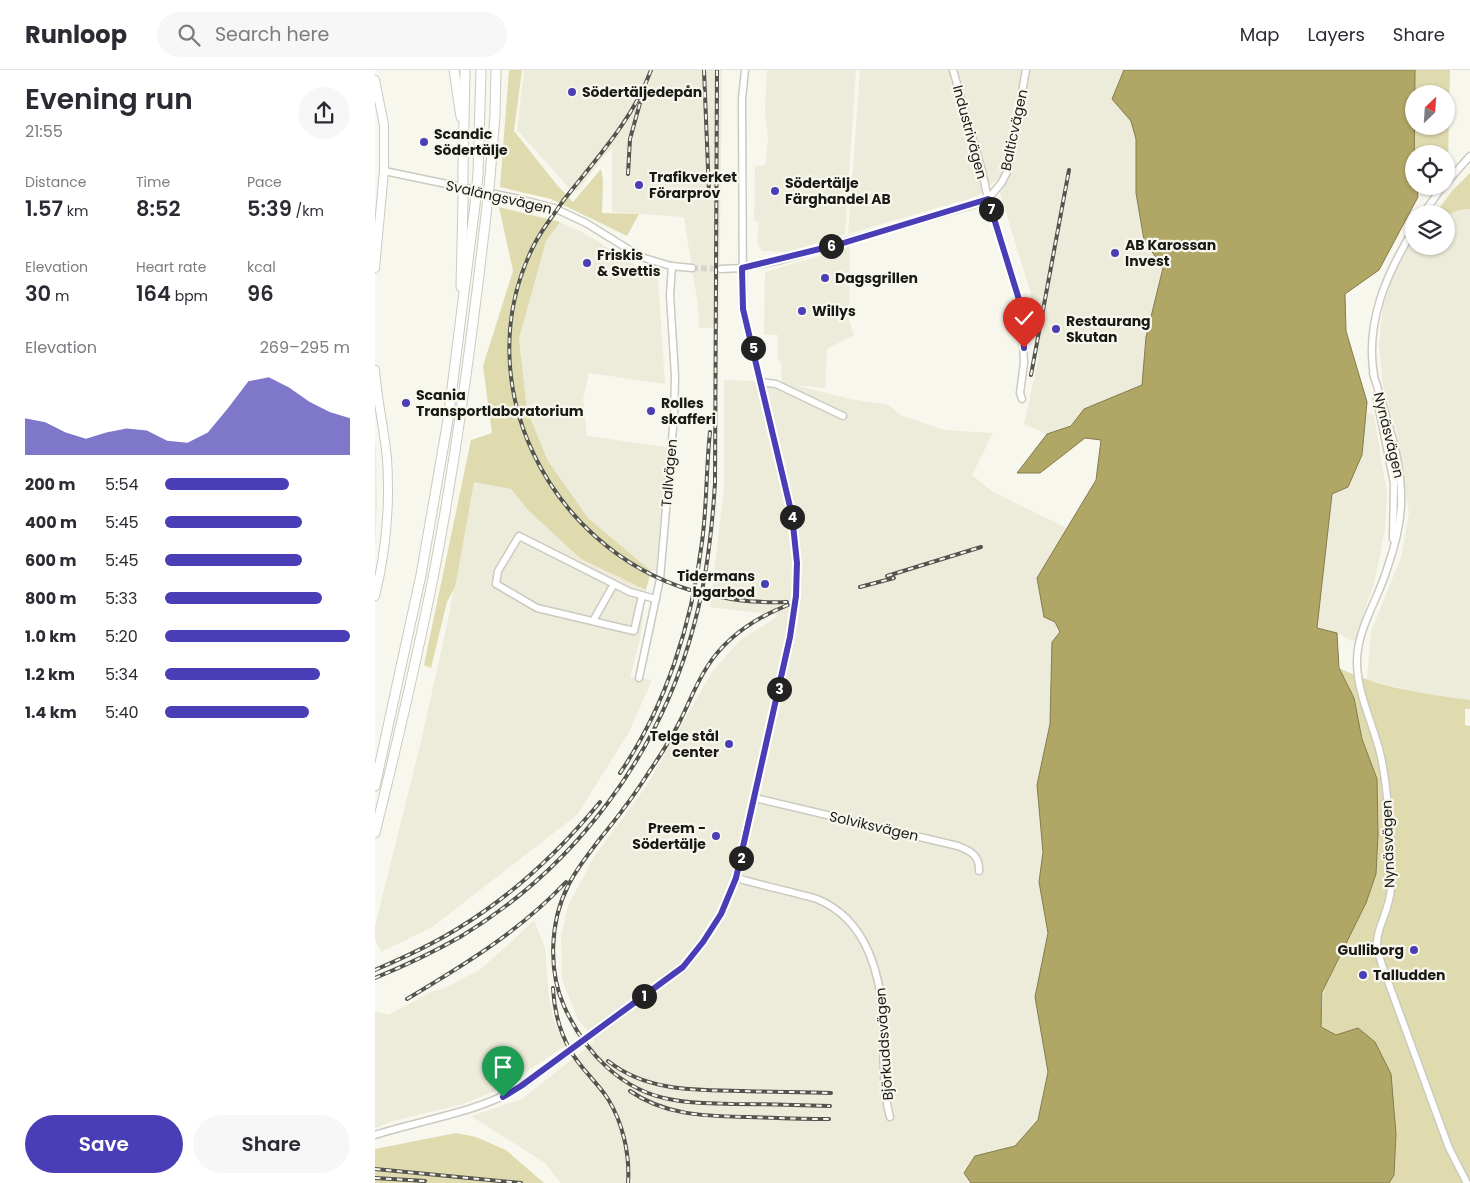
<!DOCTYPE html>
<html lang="en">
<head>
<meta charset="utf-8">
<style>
  :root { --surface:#fff; --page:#f7f7f7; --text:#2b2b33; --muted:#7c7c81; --line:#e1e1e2; --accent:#493eb5 }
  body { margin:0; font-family:Poppins,sans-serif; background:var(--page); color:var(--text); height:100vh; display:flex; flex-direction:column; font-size:19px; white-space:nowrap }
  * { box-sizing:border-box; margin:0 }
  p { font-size:16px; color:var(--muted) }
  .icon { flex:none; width:28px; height:28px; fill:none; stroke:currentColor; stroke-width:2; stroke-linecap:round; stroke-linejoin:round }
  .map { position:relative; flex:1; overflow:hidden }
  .sheet { display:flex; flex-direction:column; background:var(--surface); width:375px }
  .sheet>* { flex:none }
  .needle { width:32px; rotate:25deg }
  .fabs { position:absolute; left:1030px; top:15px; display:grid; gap:10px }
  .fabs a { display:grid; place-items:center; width:50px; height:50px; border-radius:50%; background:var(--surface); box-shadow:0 1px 4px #0004; font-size:25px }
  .pin { position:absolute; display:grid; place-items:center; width:42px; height:42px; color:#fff; margin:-51px -21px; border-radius:50% 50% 50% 0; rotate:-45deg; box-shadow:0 0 5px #0007 }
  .pin .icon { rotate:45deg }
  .km { position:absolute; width:25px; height:25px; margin:-12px; border-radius:50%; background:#222; color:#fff; font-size:14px; line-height:25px; text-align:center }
  .round { display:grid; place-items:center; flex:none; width:52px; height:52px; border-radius:26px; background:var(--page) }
  .head { display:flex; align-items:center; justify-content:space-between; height:85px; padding:0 25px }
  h1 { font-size:28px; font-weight:600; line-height:38px }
  .stats { display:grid; grid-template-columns:repeat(3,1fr); gap:8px; height:85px; padding:5px 25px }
  .stats div { display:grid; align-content:center }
  .stats b { font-size:21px; font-weight:600 }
  .stats small { font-size:14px; font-weight:400 }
  .stats p { font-size:14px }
  .chart { height:140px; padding:10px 25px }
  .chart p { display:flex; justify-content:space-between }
  .chart svg { width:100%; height:90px; margin-top:5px; fill:var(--accent); opacity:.7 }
  .primary-button { display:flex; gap:10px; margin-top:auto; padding:10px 25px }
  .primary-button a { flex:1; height:58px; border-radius:30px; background:var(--accent); color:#fff; font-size:20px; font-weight:600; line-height:58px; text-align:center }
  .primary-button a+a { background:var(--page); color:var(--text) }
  ul { padding:0 25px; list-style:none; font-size:16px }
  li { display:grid; grid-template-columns:80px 60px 1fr; align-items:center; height:38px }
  li i { height:12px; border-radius:6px; background:var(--accent) }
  header { display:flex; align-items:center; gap:30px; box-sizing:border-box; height:70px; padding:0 25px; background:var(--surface); border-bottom:1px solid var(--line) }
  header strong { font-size:24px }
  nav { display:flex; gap:28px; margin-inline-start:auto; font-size:18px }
  .search { width:350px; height:45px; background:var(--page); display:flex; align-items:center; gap:12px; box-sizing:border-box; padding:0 18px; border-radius:28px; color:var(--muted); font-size:19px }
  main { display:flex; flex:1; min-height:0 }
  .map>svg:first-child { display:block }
</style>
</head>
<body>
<header>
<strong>Runloop</strong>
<div class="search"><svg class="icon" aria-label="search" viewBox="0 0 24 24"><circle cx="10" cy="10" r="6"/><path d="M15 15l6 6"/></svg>Search here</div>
<nav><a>Map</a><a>Layers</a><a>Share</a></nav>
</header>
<main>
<section class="sheet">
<div class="head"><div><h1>Evening run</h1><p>21:55</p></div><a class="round"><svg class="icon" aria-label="share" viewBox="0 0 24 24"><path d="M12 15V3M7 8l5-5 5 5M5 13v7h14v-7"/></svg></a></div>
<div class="stats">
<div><p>Distance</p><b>1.57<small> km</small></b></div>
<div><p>Time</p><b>8:52</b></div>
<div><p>Pace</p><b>5:39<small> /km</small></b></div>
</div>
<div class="stats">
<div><p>Elevation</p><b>30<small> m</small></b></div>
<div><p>Heart rate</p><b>164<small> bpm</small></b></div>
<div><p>kcal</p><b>96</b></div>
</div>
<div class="chart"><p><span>Elevation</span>269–295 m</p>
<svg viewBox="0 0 160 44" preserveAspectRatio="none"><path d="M0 44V26L10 28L20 33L30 36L40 33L50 31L60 32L70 37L80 38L90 33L100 21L110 8L120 6L130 11L140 18L150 23L160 26V44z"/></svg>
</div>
<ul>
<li><b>200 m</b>5:54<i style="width:67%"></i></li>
<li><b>400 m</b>5:45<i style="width:74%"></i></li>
<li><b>600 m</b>5:45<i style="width:74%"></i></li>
<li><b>800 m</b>5:33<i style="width:85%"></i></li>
<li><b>1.0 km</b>5:20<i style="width:100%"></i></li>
<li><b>1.2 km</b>5:34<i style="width:84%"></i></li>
<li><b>1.4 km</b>5:40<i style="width:78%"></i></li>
</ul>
<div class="primary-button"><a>Save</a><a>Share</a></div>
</section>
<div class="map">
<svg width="1095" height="1113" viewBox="0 0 1095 1113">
  <rect width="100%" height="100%" fill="#f8f7ed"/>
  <g fill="#edebda">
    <polygon points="149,0 347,0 344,258 324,258 323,236 309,147 237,142 237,79 228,87 203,121 198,122 142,60"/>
    <polygon points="392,0 481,0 470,164 413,182 387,181 382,173 384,153 379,150 380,96 390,95 393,69 390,40"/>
    <polygon points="485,0 749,0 737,29 756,51 761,69 761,123 769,170 788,198 771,267 767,315 709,339 696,356 672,364 649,354 664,286 660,273 655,221 621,110 603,126 473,164"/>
    <polygon points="1095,139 1095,630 1038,622 992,609 996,562 1026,487 1034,443 1021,359 1008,316 1004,275 1008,236 1019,204 1039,168 1039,176 1071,176 1071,146 1084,140"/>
    <polygon points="185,152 209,163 283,209 290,314 214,303 208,329 212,366 292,377 281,501 276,501 213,448 173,391 152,340 144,269 171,171"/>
    <polygon points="475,177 474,250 479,265 452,279 450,318 420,315 475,329 514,335 525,345 569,360 618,363 597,405 618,422 692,458 662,508 685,562 677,572 675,654 662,715 668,782 664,812 673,863 660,927 673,1002 663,1050 640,1076 600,1086 589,1103 596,1113 186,1113 170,1093 96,1046 147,1029 219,972 212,960 203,950 187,909 186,867 193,836 218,788 272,715 337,602 364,571 403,546 401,545 335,537 349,418 349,310 407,312 406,293 403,290 403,265 389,265 390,202"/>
    <polygon points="991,343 999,345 1012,422 1010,460 1000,510 979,572 962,563 942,559 957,424 987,385"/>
    <polygon points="0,370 1,377 2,433 0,478"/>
    <polygon points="99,411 136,419 153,440 258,513 271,520 265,570 255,607 277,610 254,662 202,745 57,857 6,882 0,869 0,856 47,667 73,550"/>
    <polygon points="159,850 170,878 174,929 179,951 190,976 125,1019 85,1035 18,1051 0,1058 0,941 13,945 56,922 68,919 104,900 131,877"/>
  </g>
  <g fill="#e0daaf">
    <polygon points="134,0 147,0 139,61 182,115 198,132 226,99 228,110 227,143 264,144 252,166 176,129 125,117"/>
    <polygon points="1040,0 1075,0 1073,92 1071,94 1071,84 1040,84 1039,56 1071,56 1071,24 1039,24"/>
    <polygon points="1095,103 1095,139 1084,140 1071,146 1071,144 1060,144 1077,121"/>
    <polygon points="124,137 185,152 171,171 144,269 152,340 173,391 213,448 276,501 271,520 206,489 153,440 136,419 99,412 80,517 72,532 56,598 49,595 96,370 117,363 108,296 138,201"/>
    <path d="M 964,598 C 1005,618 1050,624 1095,630 L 1095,639 L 1090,639 L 1090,655 L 1095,656 L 1095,1113 L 1014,1113 L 1019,1105 L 961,965 L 946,957 L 949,918 L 991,833 L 1001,804 L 1002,709 L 987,669 L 979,628 Z"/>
    <polygon points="81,1063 101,1067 131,1080 169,1113 0,1113 0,1079"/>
  </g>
  <polygon fill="#b0a665" stroke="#837c4d" points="749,0 1040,0 1039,116 1042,116 1043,127 1004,200 970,224 971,261 992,332 987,385 973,417 957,424 942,558 962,563 964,598 979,628 987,669 1002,709 1003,764 1001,804 991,833 947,922 946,957 961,965 983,958 1000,972 1016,1004 1021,1064 1019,1105 1014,1113 596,1113 589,1103 600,1086 640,1076 663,1050 673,1002 660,927 673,863 664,812 668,782 662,715 675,654 677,572 685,562 680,552 669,547 662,508 721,410 726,370 710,368 665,403 642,403 672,364 696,356 709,339 767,315 771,267 788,198 769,170 761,123 761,69 756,51 737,29"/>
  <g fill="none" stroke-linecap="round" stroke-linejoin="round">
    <polyline stroke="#d7d6cd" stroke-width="6" stroke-dasharray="6 3" stroke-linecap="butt" points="317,198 346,199"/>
    <defs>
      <g id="minor">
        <polyline points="578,0 607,101 613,129 646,236 649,293 645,323 647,329"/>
        <polyline points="9,101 144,129 179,138 211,153 266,187 296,196 317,198"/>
        <polyline points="1071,113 1095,86"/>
        <polyline points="1048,144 1068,116"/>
        <polyline points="346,199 367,198 406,190 597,135 613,129 627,112 633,100 651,0"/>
        <path d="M 998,303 C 1011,346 1028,391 1026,436 C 1025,457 1019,479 1012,499 C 1003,530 982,558 982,592 C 982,625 999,655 1006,687 C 1014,724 1015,769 1016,807 C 1017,817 1015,828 1012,837 C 1009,849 1002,860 1002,873 C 1002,881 1005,888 1007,895 L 1074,1078 L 1092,1113"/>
        <path d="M 999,306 C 990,253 1011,204 1039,159"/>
        <polyline points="386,312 401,314 468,346"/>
        <polyline points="1002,329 1019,413 1018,469"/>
        <polyline points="267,526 259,561 162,538 121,514 123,501 144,466 255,522 281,529"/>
        <polyline points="218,551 239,514"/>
        <polyline points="264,608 285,509 291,439 299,346 300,306 295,225 297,196"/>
        <path d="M 380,728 L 583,776 C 596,781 605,786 604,801"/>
        <path d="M 361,808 C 380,813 398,818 416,822 C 425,825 434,826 442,829 C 493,850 507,907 508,957 C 509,987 507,1018 515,1047"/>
        <path d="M 0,1065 C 49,1049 102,1043 147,1016 L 308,897 L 328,872 L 346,845 L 361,808 L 415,567 L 421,526 L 422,493 L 417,445 L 368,239 L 367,29 L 370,0"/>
      </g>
      <g id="major">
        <polyline points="0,10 9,55 9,101 0,198"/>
        <path d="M 0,300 C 2,329 9,358 12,388 C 15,434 11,482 0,526"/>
      </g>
      <g id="highway">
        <polyline points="79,0 86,47"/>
        <polyline points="88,102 90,0"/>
        <polyline points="103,104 106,0"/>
        <polyline points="115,107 120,45 121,0"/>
        <polyline points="86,217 88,132"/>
        <polyline points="0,716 46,505 73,350 100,135"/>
        <path d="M 0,763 C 21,678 41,593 58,508 C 82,385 98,261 112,136"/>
      </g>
    </defs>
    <use href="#minor" stroke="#cbcac1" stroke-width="9"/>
    <use href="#major" stroke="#cbcac1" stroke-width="10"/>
    <use href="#highway" stroke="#cbcac1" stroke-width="11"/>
    <use href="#minor" stroke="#fff" stroke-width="6"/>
    <use href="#major" stroke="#fff" stroke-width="8"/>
    <use href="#highway" stroke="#fff" stroke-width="9"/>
    <defs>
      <g id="rail">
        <path d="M 276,0 C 258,50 220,90 188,131 C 178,146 167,159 159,175 C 90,311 173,477 315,520"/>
        <polyline points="329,0 334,123"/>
        <polyline points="253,104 255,69 265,33"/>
        <polyline points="656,305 694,100"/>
        <polyline points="512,506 606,477"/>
        <polyline points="485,517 519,508"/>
        <path d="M 332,524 C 359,531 385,533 412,532"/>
        <path d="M 413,535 C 380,548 351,567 332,597 C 321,614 314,633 305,651 C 296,669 285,686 274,702 C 259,726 242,748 224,770 C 213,785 201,799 193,816 C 175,851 173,900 189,936 C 210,983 247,1022 299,1030 C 319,1034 339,1033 359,1034 C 391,1034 423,1035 455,1036"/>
        <path d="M 245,703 C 291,636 317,553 327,472 C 332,436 331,399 335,362"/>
        <path d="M 0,900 C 28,888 56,875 82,859 C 138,825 184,782 225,732"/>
        <path d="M 0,908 C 29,896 57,883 85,867 C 200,798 285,684 319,555 C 332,508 337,461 340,413 L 342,0"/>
        <path d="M 178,918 C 179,940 185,962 195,980 C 205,998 222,1012 233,1029 C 248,1053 255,1085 253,1113"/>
        <path d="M 32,929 C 89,895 145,861 191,812"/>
        <path d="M 233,991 C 272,1022 321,1020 368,1021 C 398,1022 427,1022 456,1023"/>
        <path d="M 255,1021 C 291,1046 332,1046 373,1047 C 400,1048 427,1049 454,1049"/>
        <polyline points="0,1099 146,1113"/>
        <polyline points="0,1108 50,1111"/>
      </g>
    </defs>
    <use href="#rail" stroke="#54544f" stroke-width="4"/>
    <use href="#rail" stroke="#f8f7ed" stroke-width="2" stroke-dasharray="5.5" stroke-linecap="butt"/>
    <defs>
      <g id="highway-bridge">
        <polyline points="88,132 88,102"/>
        <polyline points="100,135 103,104"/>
        <polyline points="112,136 115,107"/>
      </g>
    </defs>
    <use href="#highway-bridge" stroke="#cbcac1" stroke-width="11" stroke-linecap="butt"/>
    <use href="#highway-bridge" stroke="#fff" stroke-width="9"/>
  </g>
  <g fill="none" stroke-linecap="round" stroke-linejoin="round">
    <defs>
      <polyline id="route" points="128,1027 146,1016 308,897 328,872 346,844 361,808 415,567 421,526 422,493 417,445 368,239 367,198 465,174 613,129 646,236 649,278"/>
    </defs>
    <use href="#route" stroke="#fff" stroke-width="10"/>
    <use href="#route" stroke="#493eb5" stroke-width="6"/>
  </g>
  <g fill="#493eb5" stroke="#f8f7ed" stroke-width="2">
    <circle cx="197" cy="22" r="5"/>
    <circle cx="49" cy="72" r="5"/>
    <circle cx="264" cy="115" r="5"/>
    <circle cx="400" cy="121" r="5"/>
    <circle cx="740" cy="183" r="5"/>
    <circle cx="212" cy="193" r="5"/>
    <circle cx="450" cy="208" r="5"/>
    <circle cx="427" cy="241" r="5"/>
    <circle cx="681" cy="259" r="5"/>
    <circle cx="31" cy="333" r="5"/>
    <circle cx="276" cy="341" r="5"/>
    <circle cx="390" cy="514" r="5"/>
    <circle cx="354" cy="674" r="5"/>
    <circle cx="341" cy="766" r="5"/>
    <circle cx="1039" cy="880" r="5"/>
    <circle cx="988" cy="905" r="5"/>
  </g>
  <g text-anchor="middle" stroke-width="4.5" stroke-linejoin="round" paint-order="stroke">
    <g font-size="14" font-weight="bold" fill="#191916" stroke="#f8f7ed" text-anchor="start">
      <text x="207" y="27">Södertäljedepån</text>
      <text x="59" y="69">Scandic<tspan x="59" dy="16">Södertälje</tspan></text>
      <text x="274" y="112">Trafikverket<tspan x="274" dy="16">Förarprov</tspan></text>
      <text x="410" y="118">Södertälje<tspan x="410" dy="16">Färghandel AB</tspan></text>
      <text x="750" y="180">AB Karossan<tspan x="750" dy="16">Invest</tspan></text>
      <text x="222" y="190">Friskis<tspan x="222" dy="16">&amp; Svettis</tspan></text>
      <text x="460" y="213">Dagsgrillen</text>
      <text x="437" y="246">Willys</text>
      <text x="691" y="256">Restaurang<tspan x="691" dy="16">Skutan</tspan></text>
      <text x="41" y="330">Scania<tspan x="41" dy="16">Transportlaboratorium</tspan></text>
      <text x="286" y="338">Rolles<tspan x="286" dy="16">skafferi</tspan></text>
      <text x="380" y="511" text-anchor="end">Tidermans<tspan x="380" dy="16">bgarbod</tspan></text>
      <text x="344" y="671" text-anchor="end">Telge stål<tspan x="344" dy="16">center</tspan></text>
      <text x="331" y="763" text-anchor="end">Preem -<tspan x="331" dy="16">Södertälje</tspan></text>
      <text x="1029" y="885" text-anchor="end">Gulliborg</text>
      <text x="998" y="910">Talludden</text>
    </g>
    <g font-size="14" fill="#191916" stroke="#f8f7ed">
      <text transform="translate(639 60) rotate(-78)" y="5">Balticvägen</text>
      <text transform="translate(595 62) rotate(75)" y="5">Industrivägen</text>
      <text transform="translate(124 127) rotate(13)" y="5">Svalängsvägen</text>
      <text transform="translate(1014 365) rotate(76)" y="5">Nynäsvägen</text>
      <text transform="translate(294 403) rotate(-85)" y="5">Tallvägen</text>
      <text transform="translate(499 756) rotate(13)" y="5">Solviksvägen</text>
      <text transform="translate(1013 774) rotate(-92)" y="5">Nynäsvägen</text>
      <text transform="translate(509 974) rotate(-94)" y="5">Björkuddsvägen</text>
    </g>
  </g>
</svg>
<div class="fabs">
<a><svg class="needle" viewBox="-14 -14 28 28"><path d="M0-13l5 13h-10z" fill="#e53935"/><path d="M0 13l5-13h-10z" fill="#7c7c81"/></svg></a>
<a><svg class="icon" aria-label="locate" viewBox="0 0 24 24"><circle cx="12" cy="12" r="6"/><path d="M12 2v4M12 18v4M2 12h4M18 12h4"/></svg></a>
<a><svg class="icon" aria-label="layers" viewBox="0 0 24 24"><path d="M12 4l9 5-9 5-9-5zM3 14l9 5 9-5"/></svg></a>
</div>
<div class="pin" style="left:128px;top:1027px;background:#1e9e55"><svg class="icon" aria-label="arrive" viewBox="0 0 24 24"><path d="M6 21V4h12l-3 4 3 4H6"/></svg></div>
<div class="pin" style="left:649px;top:278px;background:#d93025"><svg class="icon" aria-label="check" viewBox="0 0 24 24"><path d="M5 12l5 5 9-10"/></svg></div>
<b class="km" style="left:269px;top:926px">1</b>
<b class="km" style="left:366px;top:788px">2</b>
<b class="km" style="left:404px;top:619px">3</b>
<b class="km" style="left:417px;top:447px">4</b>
<b class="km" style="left:378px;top:278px">5</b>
<b class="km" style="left:456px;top:176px">6</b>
<b class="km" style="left:616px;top:139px">7</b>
</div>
</main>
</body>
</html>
